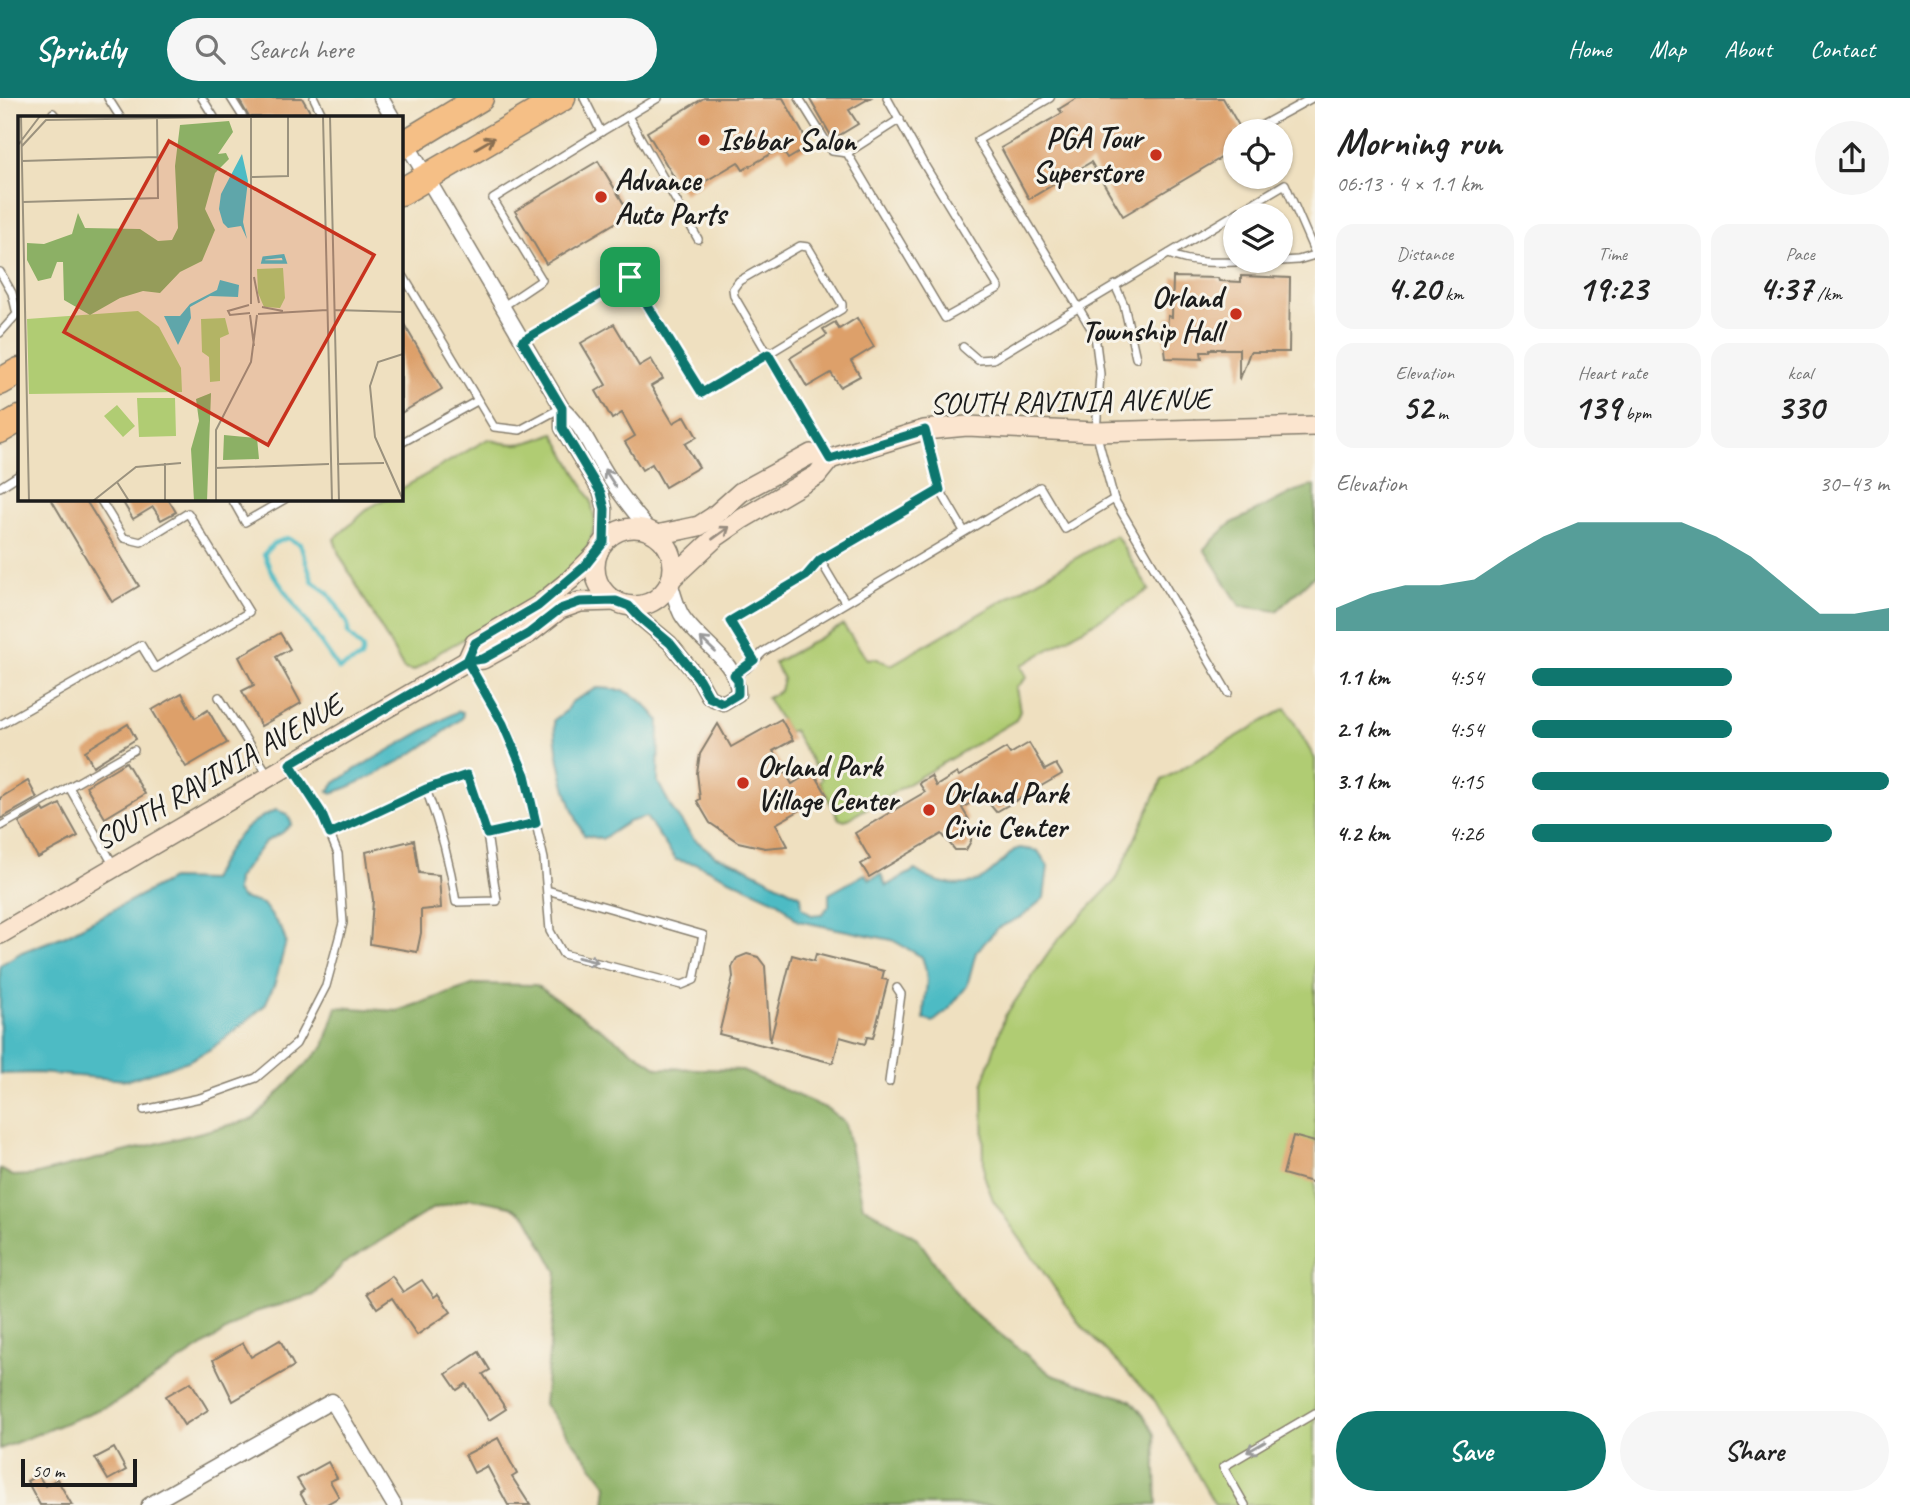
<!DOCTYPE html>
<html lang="en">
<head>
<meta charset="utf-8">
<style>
  :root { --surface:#fff; --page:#f6f6f6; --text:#222; --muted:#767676; --accent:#0f766e }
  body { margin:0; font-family:Caveat,sans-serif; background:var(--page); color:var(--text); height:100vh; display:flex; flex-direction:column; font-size:26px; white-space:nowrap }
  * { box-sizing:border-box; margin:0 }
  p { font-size:23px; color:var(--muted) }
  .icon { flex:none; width:38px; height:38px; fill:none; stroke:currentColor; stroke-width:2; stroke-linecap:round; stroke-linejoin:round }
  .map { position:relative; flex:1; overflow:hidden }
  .sheet { display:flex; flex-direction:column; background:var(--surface); width:595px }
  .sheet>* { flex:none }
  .buttons { position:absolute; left:1223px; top:21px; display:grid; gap:14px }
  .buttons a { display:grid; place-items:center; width:70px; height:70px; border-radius:50%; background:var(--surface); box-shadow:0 2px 5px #0004; font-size:35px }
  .scale { position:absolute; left:21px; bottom:18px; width:116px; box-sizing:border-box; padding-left:7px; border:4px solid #1c1c1c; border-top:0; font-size:19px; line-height:24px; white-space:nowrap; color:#1c1c1c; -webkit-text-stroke:5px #f7f3e8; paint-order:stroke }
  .pin { position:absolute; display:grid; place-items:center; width:60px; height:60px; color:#fff; margin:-30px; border-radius:14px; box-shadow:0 4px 10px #0006 }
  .round { display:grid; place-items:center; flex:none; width:74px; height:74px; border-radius:37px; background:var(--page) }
  .head { display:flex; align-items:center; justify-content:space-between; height:119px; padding:0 21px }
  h1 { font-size:38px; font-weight:800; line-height:52px }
  .figures { display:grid; grid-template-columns:repeat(3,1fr); gap:10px; height:119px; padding:7px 21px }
  .figures div { display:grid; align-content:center; border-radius:18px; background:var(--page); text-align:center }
  .figures b { font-size:35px; font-weight:800 }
  .figures small { font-size:19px; font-weight:400 }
  .figures p { font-size:19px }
  .chart { height:196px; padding:14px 21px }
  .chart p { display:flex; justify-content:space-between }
  .chart svg { width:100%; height:126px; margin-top:7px; fill:var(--accent); opacity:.7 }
  .action { display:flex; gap:14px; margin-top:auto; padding:14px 21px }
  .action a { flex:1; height:80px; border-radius:42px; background:var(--accent); color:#fff; font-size:28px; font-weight:800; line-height:80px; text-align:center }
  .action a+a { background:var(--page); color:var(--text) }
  ul { padding:0 21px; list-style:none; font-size:23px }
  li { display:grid; grid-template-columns:112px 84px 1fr; align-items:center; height:52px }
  li i { height:18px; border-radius:9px; background:var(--accent) }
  header { display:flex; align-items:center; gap:42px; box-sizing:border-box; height:98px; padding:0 35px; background:var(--accent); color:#fff }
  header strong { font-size:33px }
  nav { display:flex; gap:38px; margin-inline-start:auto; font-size:24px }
  .search { width:490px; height:63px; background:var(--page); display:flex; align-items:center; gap:18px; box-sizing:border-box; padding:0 24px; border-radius:38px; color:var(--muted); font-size:26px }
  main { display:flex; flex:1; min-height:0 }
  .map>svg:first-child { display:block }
</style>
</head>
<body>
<header>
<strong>Sprintly</strong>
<div class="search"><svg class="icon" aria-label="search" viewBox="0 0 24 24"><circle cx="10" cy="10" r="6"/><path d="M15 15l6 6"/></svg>Search here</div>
<nav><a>Home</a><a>Map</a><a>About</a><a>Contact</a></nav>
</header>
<main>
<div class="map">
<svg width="1315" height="1407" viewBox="0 0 1315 1407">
  <rect width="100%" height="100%" fill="#f7f3e8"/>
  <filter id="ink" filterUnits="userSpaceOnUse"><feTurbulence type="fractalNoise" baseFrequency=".0143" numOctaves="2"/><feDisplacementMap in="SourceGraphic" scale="14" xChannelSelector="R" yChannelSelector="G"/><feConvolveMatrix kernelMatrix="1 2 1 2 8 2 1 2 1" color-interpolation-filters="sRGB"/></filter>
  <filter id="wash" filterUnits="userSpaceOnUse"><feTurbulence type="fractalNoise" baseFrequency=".00686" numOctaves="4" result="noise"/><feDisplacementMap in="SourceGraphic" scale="28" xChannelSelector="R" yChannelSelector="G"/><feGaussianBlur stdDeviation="1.57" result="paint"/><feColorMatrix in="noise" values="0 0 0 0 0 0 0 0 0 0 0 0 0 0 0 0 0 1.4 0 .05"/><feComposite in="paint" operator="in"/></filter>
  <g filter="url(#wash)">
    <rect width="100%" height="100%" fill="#efe0c0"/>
    <g fill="#b0cc73" stroke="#667448" stroke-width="2">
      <path d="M 554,335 L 591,402 L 595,423 L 592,438 L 584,459 L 539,499 L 440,554 L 414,573 L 404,571 L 339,456 L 334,441 L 369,410 L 385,401 L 401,401 L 401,391 L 488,341 C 515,350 528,346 554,335 Z"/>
      <polygon points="1116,437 1149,492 1021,568 1027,579 1016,590 1020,613 1016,622 845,723 839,721 819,683 822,681 793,632 788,634 767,600 780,593 783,581 774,565 843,527 867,561 875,560 891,567"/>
      <polygon points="1286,610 1315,661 1315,1407 1215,1407 1155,1303 1079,1225 993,1102 984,1077 983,985 1005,918 1057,843 1116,782 1162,682"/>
    </g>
    <g fill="#8cb065" stroke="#546640" stroke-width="2">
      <polygon points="1315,387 1315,477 1277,513 1240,508 1204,451 1230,426 1295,393"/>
      <polygon points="475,886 536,887 658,970 740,972 828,1011 845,1025 863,1108 917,1140 967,1210 1052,1277 1131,1302 1145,1319 1155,1336 1157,1407 605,1407 607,1387 544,1306 557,1174 527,1119 511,1108 470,1100 432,1111 343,1166 314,1197 255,1214 115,1305 0,1351 0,1071 13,1078 34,1077 253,1021 324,948 337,909 397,913"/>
    </g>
    <g fill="#4dbbc4" stroke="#346c70" stroke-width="2">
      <path d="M 597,590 C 631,591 638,597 659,622 L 658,684 L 671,709 L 693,740 L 716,758 L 739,766 L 801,798 L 802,809 L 811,817 L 822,816 L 829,808 L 829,796 L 865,776 L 870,781 L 881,776 L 886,788 L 915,772 C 935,786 962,793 985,779 C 995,772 1005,761 1014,752 L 1020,750 L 1038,753 L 1048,768 L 1044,800 L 1023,818 L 998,830 L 976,854 L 967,888 L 948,912 L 933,924 L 924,921 C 923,894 932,887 922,859 L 892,842 L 798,823 L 779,804 L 697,766 L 676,762 L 646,719 L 628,724 L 602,741 L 584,737 C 566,703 556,660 554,622 L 566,613 L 571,604 Z"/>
      <path d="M 458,613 L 463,614 L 462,620 C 427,649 376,680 333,695 L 328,693 L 335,685 L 356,671 Z"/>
      <path d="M 276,712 L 287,716 L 292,726 L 282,735 L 265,744 L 237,781 L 236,794 L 242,800 L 263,806 L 282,832 L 286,844 L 275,885 L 265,907 L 247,923 L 211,951 L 188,963 L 127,982 L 38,975 L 0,976 L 0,867 L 22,854 L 66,837 L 171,781 L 211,782 C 228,749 240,727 276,712 Z"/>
    </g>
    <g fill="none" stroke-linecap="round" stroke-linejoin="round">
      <polygon stroke="#4dbbc4" stroke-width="4.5" points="287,440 300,446 313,484 327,494 337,508 348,527 348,536 363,551 361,560 339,571 271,473 264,456 273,446"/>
    </g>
    <g id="blocks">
      <g fill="#dda06a">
        <polygon points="238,0 302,0 313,19 249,19"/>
        <polygon points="704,0 783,0 810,48 788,61 781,50 743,72 738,64 684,96 647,34"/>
        <polygon points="809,0 870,0 849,12 858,26 833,41"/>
        <polygon points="1077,0 1223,0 1242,33 1236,33 1236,51 1123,118 1091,64 1029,101 1001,50 1062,15 1059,11"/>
        <polygon points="598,63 630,116 546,166 515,113"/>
        <polygon points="1241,178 1290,180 1289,254 1250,254 1240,281 1239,280 1239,251 1210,251 1209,254 1201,254 1202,261 1166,260 1163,233 1167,233 1168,218 1172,219 1173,179 1218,180 1219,183 1241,184"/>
        <polygon points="857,220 874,249 851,263 860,278 840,289 831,275 807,289 790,260 827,237 823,231 835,224 839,231"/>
        <polygon points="401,221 442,291 401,315"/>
        <polygon points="614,226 639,268 651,261 663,281 651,288 673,325 685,318 697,339 685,346 699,369 665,389 652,366 642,372 625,344 635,338 622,315 612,321 596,293 606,287 581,245"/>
        <polygon points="51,401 85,401 139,488 112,504"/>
        <polygon points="121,401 168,401 176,414 161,422 153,409 133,421"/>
        <polygon points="280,535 290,551 276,559 301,605 261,628 242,593 254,587 239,559"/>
        <polygon points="182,595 195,620 208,612 227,645 186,669 152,612"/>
        <polygon points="781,621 793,642 773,653 792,686 813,673 827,697 776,726 788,748 765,750 738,744 710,725 697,703 700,701 697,675 700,656 718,626 731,649"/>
        <polygon points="128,626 136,641 93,668 85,653"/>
        <polygon points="1029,645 1045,672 1056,666 1062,676 996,714 983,698 962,710 969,722 962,726 971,738 971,743 966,752 955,752 942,736 869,779 861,766 870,761 855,735 925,694 919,685 931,678 936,688 957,675 959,678 1006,650 1010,656"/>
        <polygon points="126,664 145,696 105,720 86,688"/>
        <polygon points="28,683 37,700 0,721 0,700"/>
        <polygon points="60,706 78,738 38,760 19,725 43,711 45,714"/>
        <polygon points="414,742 419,775 439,777 441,810 421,812 421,835 417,854 370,846 373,802 366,754"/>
        <polygon points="747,856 758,859 765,868 770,944 792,857 814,863 816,856 884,873 882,881 888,882 873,940 867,939 865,946 840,939 833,965 719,936 733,879 732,870 734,865 737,860"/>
        <polygon points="1293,1038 1315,1044 1315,1085 1283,1076"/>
        <polygon points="392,1178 403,1194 422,1182 434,1199 438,1196 451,1214 417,1237 392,1200 377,1210 367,1195"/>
        <polygon points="280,1242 294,1268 233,1303 213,1262 243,1245 251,1259"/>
        <polygon points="479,1254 490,1272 483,1276 506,1311 489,1322 466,1286 457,1292 446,1276"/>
        <polygon points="191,1284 208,1312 184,1327 166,1298"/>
        <polygon points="498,1340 517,1376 512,1379 530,1407 508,1407 487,1368 474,1375 465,1357"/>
        <polygon points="114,1350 126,1372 108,1382 95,1360"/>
        <polygon points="328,1364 337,1380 330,1383 339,1399 325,1407 307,1407 300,1395 304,1392 297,1381"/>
        <polygon points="38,1377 45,1388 57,1381 72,1407 40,1407 27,1383"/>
      </g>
    </g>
  </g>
  <g filter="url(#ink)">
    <use href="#blocks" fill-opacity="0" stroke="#867e6e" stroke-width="2"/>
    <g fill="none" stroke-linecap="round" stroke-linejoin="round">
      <defs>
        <g id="lane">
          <polyline points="108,0 120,19"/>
          <polyline points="202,0 214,19"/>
          <polyline points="231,0 243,19"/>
          <polyline points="314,0 323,19"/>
          <polyline points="799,0 832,53 847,55 945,220 999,190 922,63 887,0"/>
          <polyline points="1050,0 978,42 1095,237 1100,276 1096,334 1114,401 1228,595"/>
          <polyline points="53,15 56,19"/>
          <polyline points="628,18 698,141"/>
          <polyline points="1257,30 1312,0"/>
          <polyline points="601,34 658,0"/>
          <polyline points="847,55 900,21"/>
          <polygon points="800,148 808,149 842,206 842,211 768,256 734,198 733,191 739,183"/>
          <path d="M 1169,156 C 1198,169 1234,163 1265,163"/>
          <polyline points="1281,163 1298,162 1315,157"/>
          <polyline points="0,174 12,195 17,216 0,235"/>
          <polyline points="401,179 404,179 494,329 520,332 561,310"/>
          <polyline points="1115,187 1124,207 1136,260"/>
          <polyline points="502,209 542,182 493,101 601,34 584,0"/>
          <polyline points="522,243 630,179 702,295 768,256 828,358"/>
          <polyline points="963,249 978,262 993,261 1285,86 1315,155"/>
          <polyline points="925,335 940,392"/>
          <polyline points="401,345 477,303"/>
          <polyline points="0,389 19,377"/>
          <polyline points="232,401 245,424 285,401"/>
          <polyline points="820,462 940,392 964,433"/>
          <polyline points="754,562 730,523 806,478 820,462 845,504"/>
          <polyline points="469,567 503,627 525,677 544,761 550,833 563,856 682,887 694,882 703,837 547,792"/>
          <polyline points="734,577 746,571 763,554 1040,389 1065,431 1114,401"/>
          <polyline points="219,599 269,678"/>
          <polyline points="0,627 141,547 155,570 249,514 188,415 141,444 124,440 100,401"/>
          <polyline points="69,689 114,768"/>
          <polyline points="426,691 467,677 487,736"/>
          <polyline points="1,728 134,652"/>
          <path d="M 330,736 L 426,691 C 440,728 450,764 456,804 L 497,803 L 487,736 L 536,725"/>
          <polyline points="889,984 901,896 897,890"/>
          <polyline points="144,1012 200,1000 256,980 296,946 326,888 343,825 338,756 321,714 292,669"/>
          <polyline points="1245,1407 1223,1369 1315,1315"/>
        </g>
        <g id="street">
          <polyline points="381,0 392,19"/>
          <path d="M 403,39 L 562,310 C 581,326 589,347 602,368 C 616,392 633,413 651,434"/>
          <polyline points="562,310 562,330 601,395 605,411 604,444"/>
          <path d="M 629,507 L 639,519 L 670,545 L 699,581 L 709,599 L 723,605 L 738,596 C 738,562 697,544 681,516 C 676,506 673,494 670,484"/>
          <polyline points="149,1407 332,1303 394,1407"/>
        </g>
        <g id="secondary">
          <circle cx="634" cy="469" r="39"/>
          <polyline points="657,437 699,428 713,419 741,394 811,356 830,361"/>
          <polyline points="671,481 716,439 742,421 817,377 830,361 924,332 967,328 1096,334 1315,328"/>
          <polyline points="467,563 475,545 538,508 570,482 598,454"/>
          <polyline points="0,836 467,563 483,561 528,536 560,511 580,504 616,503"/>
        </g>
        <g id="highway">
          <polyline points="401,48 480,0"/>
          <polyline points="401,94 562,0"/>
          <polyline points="0,284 19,273"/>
          <polyline points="0,332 19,321"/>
        </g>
      </defs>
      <use href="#lane" stroke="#867e6e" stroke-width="10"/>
      <use href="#street" stroke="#867e6e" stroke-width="17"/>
      <use href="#secondary" stroke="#867e6e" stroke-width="22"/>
      <use href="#highway" stroke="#867e6e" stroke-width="29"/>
      <use href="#lane" stroke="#fff" stroke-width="7"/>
      <use href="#street" stroke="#fff" stroke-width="14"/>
      <use href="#secondary" stroke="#fbe5cf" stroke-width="19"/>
      <use href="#highway" stroke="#f5bf86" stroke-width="26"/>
    </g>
    <defs><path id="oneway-shaft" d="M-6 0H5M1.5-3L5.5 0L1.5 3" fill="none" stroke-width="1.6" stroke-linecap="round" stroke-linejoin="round" transform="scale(1.75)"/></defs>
    <use stroke="#886e51" href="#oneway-shaft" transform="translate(485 45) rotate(-30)"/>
    <g stroke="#999">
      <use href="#oneway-shaft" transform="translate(610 380) rotate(-123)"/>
      <use href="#oneway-shaft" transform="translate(708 547) rotate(-136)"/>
      <use href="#oneway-shaft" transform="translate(588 862) rotate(14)"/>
      <use href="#oneway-shaft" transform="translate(1256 1349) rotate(150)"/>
    </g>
    <use stroke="#978b7e" href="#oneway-shaft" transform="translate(721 435) rotate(-36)"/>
  </g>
  <g fill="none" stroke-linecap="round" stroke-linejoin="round" filter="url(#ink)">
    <defs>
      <polyline id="route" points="630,179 522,243 562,310 562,330 601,395 605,411 604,444 584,469 538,508 475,545 467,563 290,666 321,714 330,736 426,691 467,677 487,736 536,725 525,677 503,626 467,563 483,561 528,536 560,511 580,504 616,503 629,508 639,519 670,545 699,581 709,599 723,605 738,596 738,582 734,577 754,562 730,523 806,478 820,462 940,392 925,332 830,361 768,256 702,295 630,179"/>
    </defs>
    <use href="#route" stroke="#fff" stroke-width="14"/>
    <use href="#route" stroke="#0f766e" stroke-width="9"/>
  </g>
  <g fill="#c8321e" stroke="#f7f3e8" stroke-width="2.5">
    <circle cx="704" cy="42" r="7"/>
    <circle cx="1156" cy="57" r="7"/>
    <circle cx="601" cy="99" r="7"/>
    <circle cx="1236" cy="216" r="7"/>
    <circle cx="743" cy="685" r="7"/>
    <circle cx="929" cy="712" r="7"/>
  </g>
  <g text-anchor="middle" stroke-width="6" stroke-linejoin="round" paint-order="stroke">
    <g font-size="30" font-weight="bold" fill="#1c1c1c" stroke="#f7f3e8" text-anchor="start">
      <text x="1142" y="50" text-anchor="end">PGA Tour<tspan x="1142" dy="34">Superstore</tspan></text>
      <text x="718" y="52">Isbbar Salon</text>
      <text x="615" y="92">Advance<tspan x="615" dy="34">Auto Parts</tspan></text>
      <text x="1222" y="209" text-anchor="end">Orland<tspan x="1222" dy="34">Township Hall</tspan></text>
      <text x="757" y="678">Orland Park<tspan x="757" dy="34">Village Center</tspan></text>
      <text x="943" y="705">Orland Park<tspan x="943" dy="34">Civic Center</tspan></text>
    </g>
    <g font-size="30" fill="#1c1c1c" stroke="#f7f3e8">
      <text transform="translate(1070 303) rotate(-1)" y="10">SOUTH RAVINIA AVENUE</text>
      <text transform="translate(218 674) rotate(-30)" y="10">SOUTH RAVINIA AVENUE</text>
    </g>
  </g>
  <g transform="translate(18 18)">
    <rect width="385" height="385" fill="#efe0c0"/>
    <path d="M 265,152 L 267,182 L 262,192 L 246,191 L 240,177 L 239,153 ZM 120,195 L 141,211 L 163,252 L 164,276 L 11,278 L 9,203 ZM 207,202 L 211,218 L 202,222 L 202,265 L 192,266 L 191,241 L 184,236 L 183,203 ZM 119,282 L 157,282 L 158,320 L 121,321 ZM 99,289 L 117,310 L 105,321 L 86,300 Z" fill="#b0cc73"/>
    <path d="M 211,5 L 215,16 L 200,38 L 208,37 L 211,43 L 197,57 L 187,93 L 197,114 L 184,145 L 162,156 L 142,177 L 125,175 L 102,182 L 72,199 L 46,184 L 45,146 L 39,146 L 33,162 L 20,165 L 9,144 L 9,127 L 26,128 L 54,118 L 60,97 L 67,112 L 122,113 L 140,125 L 154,124 L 160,112 L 157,50 L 162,9 ZM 193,277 L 189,385 L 176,385 L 173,333 L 181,305 L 178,283 ZM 206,319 L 239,322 L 241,343 L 205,344 Z" fill="#8cb065"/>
    <path d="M 224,38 L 230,65 L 225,106 L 229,123 L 223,110 L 210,112 L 205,107 L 201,93 L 203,78 ZM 202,164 L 221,169 L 220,181 L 192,180 L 172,191 L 173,202 L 160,229 L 146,200 L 162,200 L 172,188 L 199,174 Z" fill="#4dbbc4"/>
    <path fill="none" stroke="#4dbbc4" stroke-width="3.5" d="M 265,140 L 267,146 L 245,146 L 246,142 Z"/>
    <path fill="none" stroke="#9b927e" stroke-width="2" d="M 3,0 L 11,385M 305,0 L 314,385M 312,0 L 321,385M 233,2 L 233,188M 0,29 L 22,0M 4,30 L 28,4 L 266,0M 4,45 L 139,41M 234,61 L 270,60 L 270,0M 5,86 L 140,82 L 139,2M 236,161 L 241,187M 231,189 L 210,195 L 212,199 L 232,197M 244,191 L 265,195M 317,194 L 385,196M 240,198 L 309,194M 232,199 L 236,230M 385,238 L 360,246 L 352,270 L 357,321 L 385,384M 147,347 L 147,385M 319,348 L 366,347M 197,352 L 311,348M 99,366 L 111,385M 75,385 L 118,351 L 163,347M 198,385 L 198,314 L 233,246 L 239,199"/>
    <path fill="#c8321e" fill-opacity="0.15" stroke="#c8321e" stroke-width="3.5" d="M 151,25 L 356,139 L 250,329 L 46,216 Z"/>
    <rect width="385" height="385" fill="none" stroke="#1c1c1c" stroke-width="3.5"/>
  </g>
</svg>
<div class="buttons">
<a><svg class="icon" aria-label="locate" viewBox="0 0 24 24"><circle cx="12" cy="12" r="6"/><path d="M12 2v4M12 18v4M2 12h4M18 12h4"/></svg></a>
<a><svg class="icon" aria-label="layers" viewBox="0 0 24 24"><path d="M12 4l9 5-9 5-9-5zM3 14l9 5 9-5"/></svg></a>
</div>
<div class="scale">50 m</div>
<div class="pin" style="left:630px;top:179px;background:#1e9e55"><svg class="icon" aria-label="arrive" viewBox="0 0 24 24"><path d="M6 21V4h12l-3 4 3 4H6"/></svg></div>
</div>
<section class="sheet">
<div class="head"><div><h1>Morning run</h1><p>06:13 · 4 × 1.1 km</p></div><a class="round"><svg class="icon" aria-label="share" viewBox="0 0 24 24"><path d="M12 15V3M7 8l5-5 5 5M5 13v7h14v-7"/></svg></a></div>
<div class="figures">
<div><p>Distance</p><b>4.20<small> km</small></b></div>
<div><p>Time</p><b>19:23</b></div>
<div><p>Pace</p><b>4:37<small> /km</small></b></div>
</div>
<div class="figures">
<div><p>Elevation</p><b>52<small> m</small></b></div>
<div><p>Heart rate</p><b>139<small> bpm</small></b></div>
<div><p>kcal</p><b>330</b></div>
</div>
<div class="chart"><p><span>Elevation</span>30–43 m</p>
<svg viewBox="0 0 160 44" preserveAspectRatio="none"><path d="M0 44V36L10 31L20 28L30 28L40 26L50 18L60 11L70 6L80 6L90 6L100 6L110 11L120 18L130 28L140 38L150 38L160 36V44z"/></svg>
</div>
<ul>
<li><b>1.1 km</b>4:54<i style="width:56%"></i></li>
<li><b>2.1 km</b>4:54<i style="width:56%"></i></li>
<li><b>3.1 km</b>4:15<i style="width:100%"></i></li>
<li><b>4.2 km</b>4:26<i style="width:84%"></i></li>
</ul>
<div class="action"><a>Save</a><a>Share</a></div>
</section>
</main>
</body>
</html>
